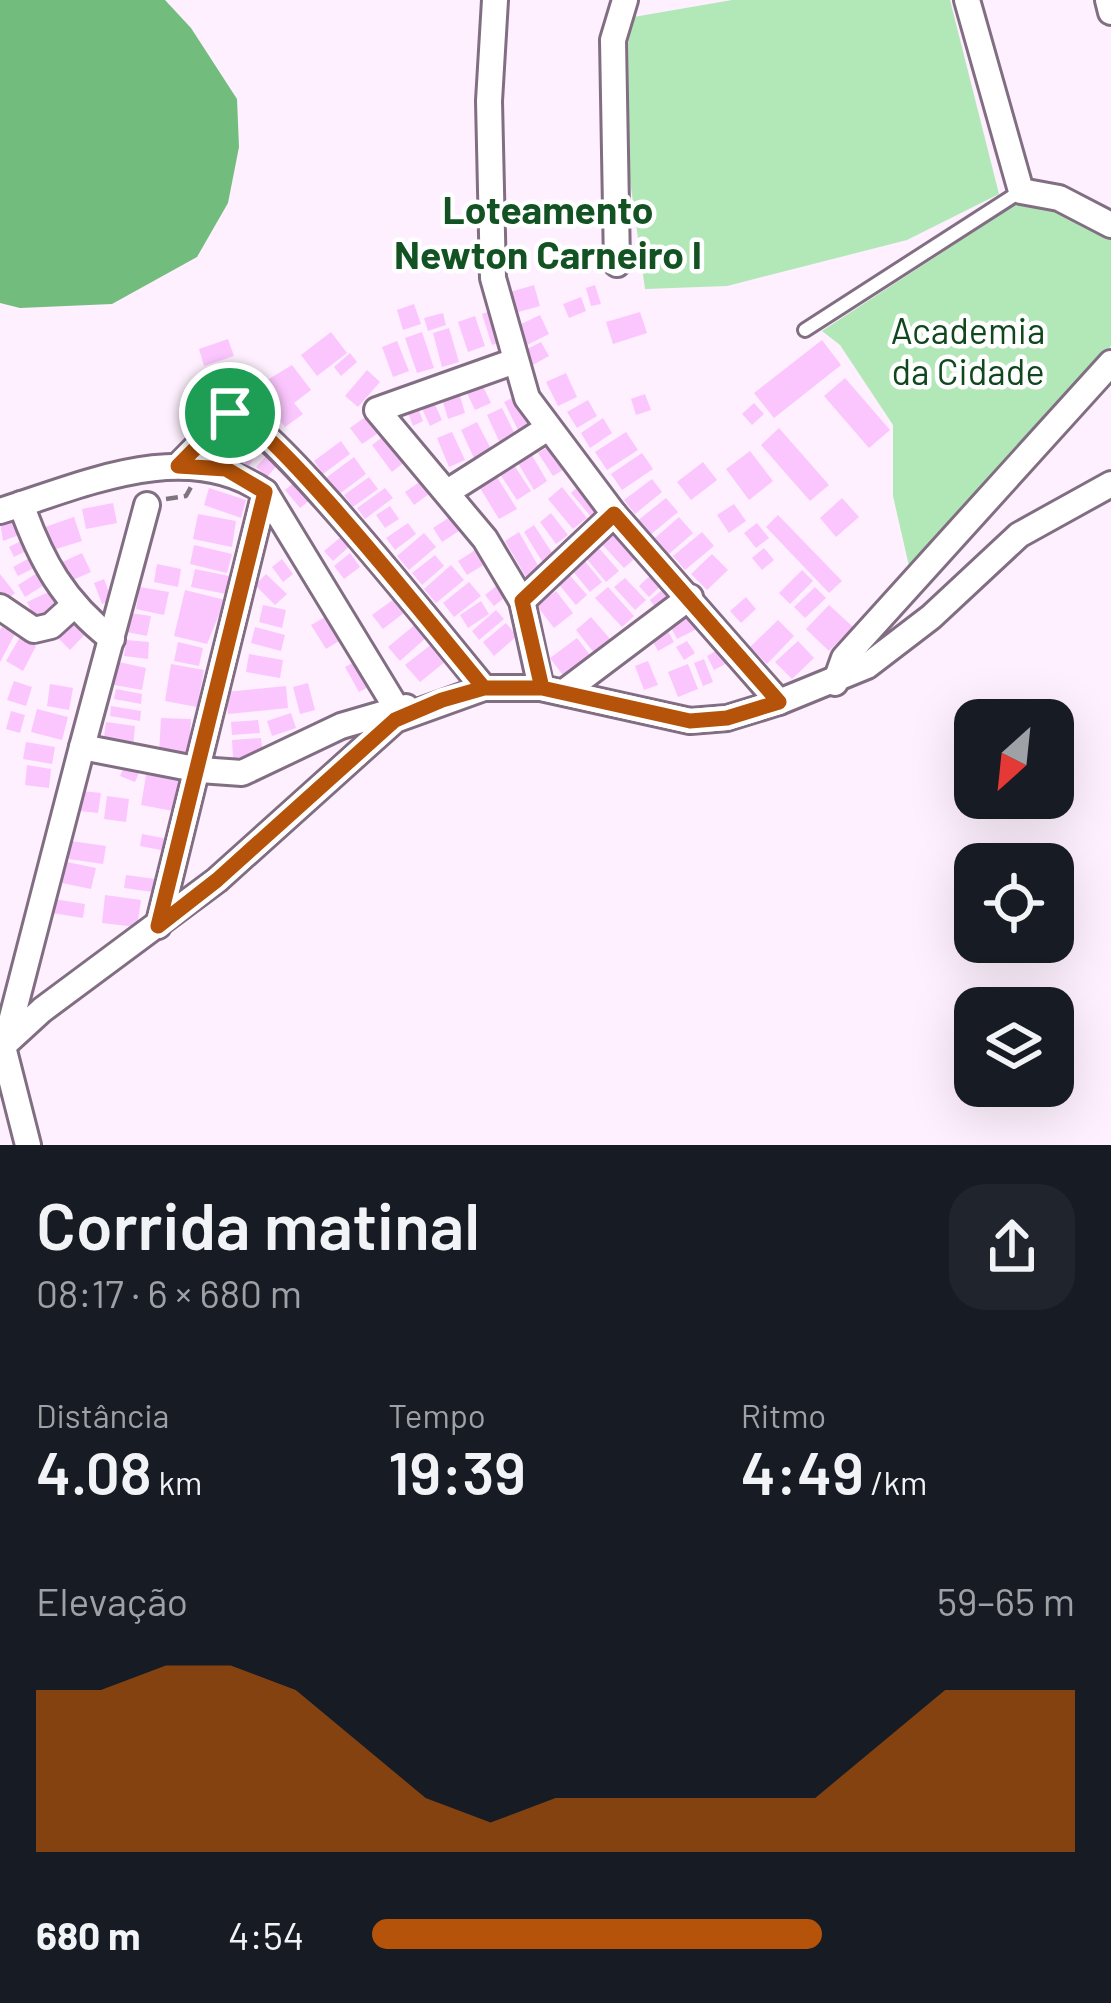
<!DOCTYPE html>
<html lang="pt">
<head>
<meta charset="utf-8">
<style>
  :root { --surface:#171b24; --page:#20242c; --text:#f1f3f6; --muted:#9ea1a6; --accent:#b45309 }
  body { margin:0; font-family:Barlow,sans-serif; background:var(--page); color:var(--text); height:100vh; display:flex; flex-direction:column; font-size:45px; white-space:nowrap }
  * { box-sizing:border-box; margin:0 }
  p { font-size:39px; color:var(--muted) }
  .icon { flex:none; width:66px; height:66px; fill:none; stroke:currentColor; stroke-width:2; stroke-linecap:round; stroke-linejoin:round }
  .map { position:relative; height:1145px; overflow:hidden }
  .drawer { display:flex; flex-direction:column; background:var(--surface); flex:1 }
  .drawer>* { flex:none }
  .needle { width:78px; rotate:207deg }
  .tools { position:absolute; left:954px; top:699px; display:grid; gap:24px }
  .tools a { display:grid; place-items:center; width:120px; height:120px; border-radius:24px; background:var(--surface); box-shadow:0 12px 48px #0002; font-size:60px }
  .pin { position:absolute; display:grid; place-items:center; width:102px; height:102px; color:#fff; margin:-51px; border:6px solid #fff; border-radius:50%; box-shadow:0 3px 12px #0007 }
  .round { display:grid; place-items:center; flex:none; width:126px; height:126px; border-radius:36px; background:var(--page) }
  .overview { display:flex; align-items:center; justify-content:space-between; height:204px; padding:0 36px }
  h1 { font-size:66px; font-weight:600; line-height:90px }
  .stats { display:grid; grid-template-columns:repeat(3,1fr); gap:18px; height:204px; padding:12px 36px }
  .stats div { display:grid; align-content:center }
  .stats b { font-size:60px; font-weight:600 }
  .stats small { font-size:33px; font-weight:400 }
  .stats p { font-size:33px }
  .chart { height:336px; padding:24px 36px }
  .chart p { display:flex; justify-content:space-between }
  .chart svg { width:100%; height:216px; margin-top:12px; fill:var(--accent); opacity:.7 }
  ul { padding:0 36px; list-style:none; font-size:39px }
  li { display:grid; grid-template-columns:192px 144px 1fr; align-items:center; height:90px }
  li i { height:30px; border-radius:15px; background:var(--accent) }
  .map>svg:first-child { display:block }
</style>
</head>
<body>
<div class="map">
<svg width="1111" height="1145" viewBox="0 0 1111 1145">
  <rect width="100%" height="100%" fill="#fef0fe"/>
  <g fill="#b2e7b8">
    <polygon points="732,0 950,0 999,194 907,240 727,286 645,289 629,173 628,18"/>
    <polygon points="1024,199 1044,200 1111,231 1111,346 909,566 893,496 893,425 840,345 822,331"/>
  </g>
  <polygon fill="#72bd7d" points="0,0 165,0 191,28 237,99 239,147 228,203 197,257 112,304 20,308 0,303"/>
  <g fill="#fbc6fe">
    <polygon points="534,285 540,306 515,313 510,292"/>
    <polygon points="595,285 601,304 591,306 586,288"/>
    <polygon points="581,297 586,311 569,318 563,304"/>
    <polygon points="414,304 421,324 403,330 397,310"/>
    <polygon points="497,309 506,341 492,345 482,314"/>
    <polygon points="640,312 647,333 613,344 606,322"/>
    <polygon points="443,313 446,325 428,331 424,318"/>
    <polygon points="540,315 549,334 527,345 517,326"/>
    <polygon points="475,316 485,346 468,352 458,322"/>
    <polygon points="449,328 459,362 442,367 433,333"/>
    <polygon points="331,332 347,353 317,376 301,355"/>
    <polygon points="422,332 434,368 417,373 405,338"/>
    <polygon points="228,339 234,356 204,366 199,349"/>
    <polygon points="822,340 841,365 774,418 754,393"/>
    <polygon points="397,341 409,371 393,377 382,347"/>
    <polygon points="541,342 549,356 531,366 523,351"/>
    <polygon points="350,353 357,362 341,376 334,367"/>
    <polygon points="292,365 311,390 294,403 303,414 285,427 254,388"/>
    <polygon points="367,370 380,382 358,407 345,396"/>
    <polygon points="566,373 577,397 558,406 546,382"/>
    <polygon points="479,378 491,403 475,410 463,385"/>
    <polygon points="845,378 890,430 869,448 824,396"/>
    <polygon points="457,386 465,413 448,419 440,392"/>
    <polygon points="430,394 442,420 430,426 418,400"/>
    <polygon points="645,394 651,410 636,415 631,399"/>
    <polygon points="516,396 531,426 519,432 504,402"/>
    <polygon points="588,400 597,416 577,428 567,412"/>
    <polygon points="754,403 764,414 752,425 742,414"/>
    <polygon points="417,405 423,421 413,426 407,410"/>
    <polygon points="502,408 516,436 500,443 487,415"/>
    <polygon points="368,415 380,432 362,444 350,428"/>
    <polygon points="603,418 612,433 590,448 581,433"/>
    <polygon points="477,422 491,449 474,458 461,430"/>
    <polygon points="779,428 829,485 810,501 761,445"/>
    <polygon points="237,429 262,444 249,466 224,451"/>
    <polygon points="392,430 412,456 392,472 372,445"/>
    <polygon points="452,432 465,460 449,467 437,438"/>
    <polygon points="626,432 638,450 607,470 595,452"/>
    <polygon points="341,441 350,454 323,474 314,461"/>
    <polygon points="551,445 566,468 553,476 538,453"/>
    <polygon points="750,451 773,481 749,500 726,469"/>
    <polygon points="270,452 280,462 267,477 256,467"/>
    <polygon points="530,452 547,481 534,490 516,460"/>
    <polygon points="642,453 653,469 622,490 611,474"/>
    <polygon points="354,457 366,474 338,495 326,478"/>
    <polygon points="703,462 717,480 691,500 677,482"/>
    <polygon points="514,465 531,491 517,500 500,474"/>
    <polygon points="431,474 440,486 414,505 405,492"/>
    <polygon points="301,477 316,495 300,508 285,490"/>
    <polygon points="369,477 378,489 353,507 344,495"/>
    <polygon points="497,477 517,509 499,519 480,488"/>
    <polygon points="652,479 662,492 635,514 624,500"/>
    <polygon points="582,483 603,509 592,518 571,493"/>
    <polygon points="562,487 587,518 573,529 548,499"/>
    <polygon points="209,488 246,500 241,518 204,505"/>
    <polygon points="385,488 393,498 365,519 357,508"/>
    <polygon points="666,498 678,512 649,536 637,521"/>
    <polygon points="842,498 859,517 836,537 820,518"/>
    <polygon points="113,503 117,523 86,529 82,509"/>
    <polygon points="734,504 746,521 729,533 717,515"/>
    <polygon points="390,506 399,519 385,528 376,515"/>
    <polygon points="551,513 568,535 556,544 540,522"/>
    <polygon points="198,514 236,521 232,547 193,539"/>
    <polygon points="21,515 27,532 3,541 0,522"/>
    <polygon points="453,515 462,529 442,542 433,528"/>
    <polygon points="778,515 842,581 829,593 766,527"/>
    <polygon points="74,517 82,541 50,551 42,528"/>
    <polygon points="679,517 693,533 669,554 655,538"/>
    <polygon points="408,523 416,534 395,550 386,538"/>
    <polygon points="757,523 769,538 756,548 744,533"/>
    <polygon points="534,525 556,559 545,566 524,532"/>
    <polygon points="616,528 640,554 624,568 600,542"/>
    <polygon points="519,532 540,569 526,577 505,541"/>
    <polygon points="702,532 714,546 685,570 673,556"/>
    <polygon points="424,533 436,547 409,570 397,556"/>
    <polygon points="342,536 350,546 333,561 324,551"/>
    <polygon points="27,538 32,548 14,557 9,547"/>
    <polygon points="194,545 232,554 227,573 190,564"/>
    <polygon points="483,545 492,560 467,575 458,561"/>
    <polygon points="598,547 619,571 606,582 586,558"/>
    <polygon points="764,548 774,560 762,570 752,558"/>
    <polygon points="82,553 91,572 66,583 58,564"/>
    <polygon points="350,553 360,567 344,579 334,566"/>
    <polygon points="712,554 728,570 707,590 691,574"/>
    <polygon points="35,555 40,565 18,576 13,567"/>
    <polygon points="435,555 444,566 422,585 412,573"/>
    <polygon points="282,559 293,574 283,582 272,567"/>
    <polygon points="583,559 602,582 590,592 571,569"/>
    <polygon points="157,564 181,569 178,587 154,582"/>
    <polygon points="451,565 464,580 436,603 424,589"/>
    <polygon points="195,569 229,576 226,594 191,587"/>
    <polygon points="42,570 49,582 25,597 18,585"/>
    <polygon points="802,570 813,581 790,604 779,593"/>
    <polygon points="566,571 587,595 576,605 555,580"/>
    <polygon points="655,571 665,582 649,597 639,586"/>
    <polygon points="0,574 15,593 4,602 0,598"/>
    <polygon points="266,574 287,594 275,605 255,585"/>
    <polygon points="625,578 646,600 635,610 614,587"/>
    <polygon points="104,579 112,600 102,604 94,583"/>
    <polygon points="469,582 481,596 454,617 443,603"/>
    <polygon points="500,583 509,594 494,606 485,595"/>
    <polygon points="667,586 675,596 657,610 650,600"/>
    <polygon points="140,587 169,592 164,615 136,609"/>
    <polygon points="608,587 634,616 622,627 595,598"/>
    <polygon points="815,587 826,598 805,618 794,607"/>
    <polygon points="57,588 68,609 37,623 27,602"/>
    <polygon points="185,590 225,600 207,644 174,636"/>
    <polygon points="556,591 573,613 554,628 537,606"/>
    <polygon points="746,597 756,609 741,623 730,611"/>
    <polygon points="394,599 405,612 383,629 372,615"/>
    <polygon points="481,601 489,614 468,628 460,615"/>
    <polygon points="263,605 286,610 282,628 259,622"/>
    <polygon points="829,605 853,627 829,651 806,629"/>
    <polygon points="496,610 504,619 479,640 472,631"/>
    <polygon points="691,612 699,628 677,639 669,624"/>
    <polygon points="130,613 151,616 147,636 127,632"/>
    <polygon points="329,615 344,638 326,649 311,625"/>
    <polygon points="73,616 88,631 70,650 54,634"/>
    <polygon points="591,617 611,640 595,654 576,630"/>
    <polygon points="778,620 794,636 767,664 750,647"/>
    <polygon points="417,623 428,636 400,661 388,647"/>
    <polygon points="506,623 517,636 494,656 483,642"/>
    <polygon points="664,624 674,642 658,651 649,634"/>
    <polygon points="2,627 15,634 0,662 0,630"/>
    <polygon points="255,627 285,635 281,651 251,643"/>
    <polygon points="20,637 36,646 23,671 6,661"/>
    <polygon points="577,638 593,659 565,678 550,658"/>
    <polygon points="126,640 149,642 148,659 124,656"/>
    <polygon points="437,640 451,657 420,682 405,665"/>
    <polygon points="687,641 695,653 684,660 676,647"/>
    <polygon points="798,641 814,658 792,679 775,662"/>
    <polygon points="178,642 203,648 199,666 174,661"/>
    <polygon points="725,646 733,660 714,670 707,656"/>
    <polygon points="249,654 283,660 280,678 246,672"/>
    <polygon points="360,659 374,684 359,692 345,667"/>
    <polygon points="704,659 713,682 703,686 694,663"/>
    <polygon points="648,661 658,685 644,690 635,666"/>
    <polygon points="119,662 146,668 142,690 114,685"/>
    <polygon points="171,664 204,670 197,707 165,701"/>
    <polygon points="688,664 698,689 678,697 668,672"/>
    <polygon points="14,681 32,687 26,706 7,700"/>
    <polygon points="308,683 315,710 300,714 293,687"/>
    <polygon points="50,684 73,688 69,710 47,706"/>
    <polygon points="286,686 288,708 228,714 226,692"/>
    <polygon points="116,689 142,694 141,704 114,699"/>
    <polygon points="111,706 141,711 140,721 110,716"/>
    <polygon points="37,709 68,717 62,740 31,732"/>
    <polygon points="11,711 25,715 20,733 6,729"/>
    <polygon points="291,713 296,728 272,736 267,721"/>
    <polygon points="161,718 191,719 189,756 159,754"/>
    <polygon points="258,720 260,733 232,735 231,722"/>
    <polygon points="106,722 135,726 133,748 103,744"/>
    <polygon points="261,738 263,756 233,758 232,740"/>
    <polygon points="26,742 55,747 52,764 23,759"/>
    <polygon points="126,762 141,768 135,782 120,776"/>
    <polygon points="27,765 51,769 49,788 25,785"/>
    <polygon points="147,770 180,777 173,811 141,805"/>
    <polygon points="82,791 101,793 98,813 80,811"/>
    <polygon points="107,796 129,799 126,822 104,819"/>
    <polygon points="142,834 168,839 166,851 140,846"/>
    <polygon points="71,841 106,846 103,864 69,859"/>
    <polygon points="67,862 96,868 91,889 62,883"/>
    <polygon points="126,875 155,879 153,892 124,888"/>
    <polygon points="105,895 141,900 137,927 102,923"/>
    <polygon points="54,899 85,904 83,918 52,913"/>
  </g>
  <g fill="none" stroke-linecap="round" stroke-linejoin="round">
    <defs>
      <polyline id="lane" points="805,330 1021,191"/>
      <g id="street">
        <polyline points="495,0 489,101 493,278 527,398 614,514 779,702"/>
        <polyline points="967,0 1021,191 1059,198 1111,225"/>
        <polyline points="1108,0 1111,12"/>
        <polyline points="617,264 613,40 625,0"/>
        <polyline points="512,362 377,410 485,539 522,601 541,688"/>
        <path d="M 178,466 L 230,413 C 264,411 450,648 484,688"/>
        <polyline points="449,491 548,428"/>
        <path d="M 21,504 C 41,561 64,602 112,639"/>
        <path d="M 0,511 C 83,485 186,437 265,492 L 397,709 L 395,720"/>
        <polyline points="522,601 614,514"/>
        <polyline points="0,607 34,630 51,626 73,606"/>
        <polyline points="835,683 844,658 1111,363"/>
        <polyline points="564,692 690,597"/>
        <polyline points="82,747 147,505"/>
        <polyline points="158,926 265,492"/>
        <polyline points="0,1035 28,1145"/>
        <polyline points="6,1041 82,747 200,770 242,773 341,726 406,707"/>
        <polyline points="6,1043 42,1010 217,880 395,720 484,688 541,688 690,721 727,718 779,702 867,666 931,617 1019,535 1111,484"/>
      </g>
    </defs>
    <use href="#lane" stroke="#826e83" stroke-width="18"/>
    <use href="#street" stroke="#826e83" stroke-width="30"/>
    <polyline stroke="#7f757f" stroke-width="4.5" stroke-dasharray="12 6" stroke-linecap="butt" points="166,499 186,496 191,487"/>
    <use href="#lane" stroke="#fff" stroke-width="12"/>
    <use href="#street" stroke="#fff" stroke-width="24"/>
  </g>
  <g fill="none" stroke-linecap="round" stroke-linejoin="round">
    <defs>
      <path id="route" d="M 230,413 L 178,466 L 226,469 L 265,492 L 158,926 L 217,880 L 395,720 L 442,700 L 484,688 L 542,688 L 690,721 L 727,718 L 779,702 L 614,514 L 522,601 L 542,688 L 484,688 C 450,648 264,411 230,413"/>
    </defs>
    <use href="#route" stroke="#fff" stroke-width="24"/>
    <use href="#route" stroke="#b45309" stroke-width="15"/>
  </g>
  <g text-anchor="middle" stroke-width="9" stroke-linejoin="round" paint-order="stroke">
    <g font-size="36" fill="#10471d" stroke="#fff">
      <text x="968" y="344">Academia<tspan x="968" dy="41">da Cidade</tspan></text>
    </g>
    <g font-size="39" font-weight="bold" fill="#135323" stroke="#fff">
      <text x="548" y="224">Loteamento<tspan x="548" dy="45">Newton Carneiro I</tspan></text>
    </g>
  </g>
</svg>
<div class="tools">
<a><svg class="needle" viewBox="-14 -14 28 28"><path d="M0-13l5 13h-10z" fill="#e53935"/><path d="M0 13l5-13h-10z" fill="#9ea1a6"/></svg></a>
<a><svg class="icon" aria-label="locate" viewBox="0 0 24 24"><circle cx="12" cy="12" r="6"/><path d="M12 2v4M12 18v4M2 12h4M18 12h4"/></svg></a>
<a><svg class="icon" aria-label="layers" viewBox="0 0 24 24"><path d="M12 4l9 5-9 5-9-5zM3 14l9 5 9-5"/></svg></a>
</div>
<div class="pin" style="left:230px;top:413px;background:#1e9e55"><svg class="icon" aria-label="arrive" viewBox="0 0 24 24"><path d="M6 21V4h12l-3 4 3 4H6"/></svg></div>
</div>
<section class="drawer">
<div class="overview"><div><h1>Corrida matinal</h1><p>08:17 · 6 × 680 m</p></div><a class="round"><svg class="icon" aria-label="share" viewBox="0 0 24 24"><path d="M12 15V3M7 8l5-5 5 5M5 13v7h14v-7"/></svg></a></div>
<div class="stats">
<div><p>Distância</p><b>4.08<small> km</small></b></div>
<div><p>Tempo</p><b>19:39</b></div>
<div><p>Ritmo</p><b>4:49<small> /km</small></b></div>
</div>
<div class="chart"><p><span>Elevação</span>59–65 m</p>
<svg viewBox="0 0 160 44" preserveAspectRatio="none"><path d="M0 44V11L10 11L20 6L30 6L40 11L50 22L60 33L70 38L80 33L90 33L100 33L110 33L120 33L130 22L140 11L150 11L160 11V44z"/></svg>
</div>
<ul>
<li><b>680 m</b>4:54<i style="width:64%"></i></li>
</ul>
</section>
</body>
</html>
